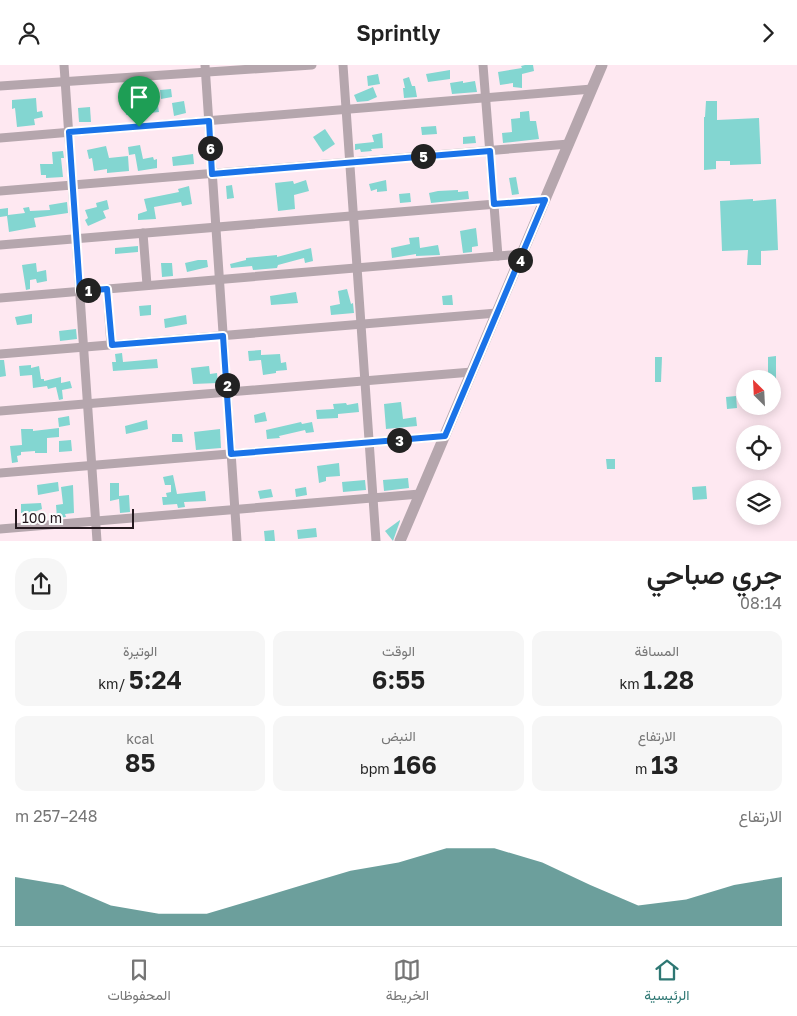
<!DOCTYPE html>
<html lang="ar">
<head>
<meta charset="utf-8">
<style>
  :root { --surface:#fff; --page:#f6f6f6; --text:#222; --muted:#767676; --line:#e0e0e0; --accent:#2e7773 }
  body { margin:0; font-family:"Golos Text",Vazirmatn,sans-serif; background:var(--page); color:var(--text); direction:rtl; height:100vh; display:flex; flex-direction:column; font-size:19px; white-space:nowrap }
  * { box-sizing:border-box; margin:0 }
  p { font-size:16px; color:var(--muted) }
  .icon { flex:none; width:28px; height:28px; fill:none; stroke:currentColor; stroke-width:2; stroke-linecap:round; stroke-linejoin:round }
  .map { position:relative; height:476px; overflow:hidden; direction:ltr }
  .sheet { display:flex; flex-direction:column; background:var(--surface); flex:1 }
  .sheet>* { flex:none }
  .needle { width:32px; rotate:336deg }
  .buttons { position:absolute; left:736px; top:305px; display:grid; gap:10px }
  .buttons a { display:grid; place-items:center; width:45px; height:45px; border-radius:50%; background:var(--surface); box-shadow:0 2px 12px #0003; font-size:25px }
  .scale { position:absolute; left:15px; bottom:12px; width:119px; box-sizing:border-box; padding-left:5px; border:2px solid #25191f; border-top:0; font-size:14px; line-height:18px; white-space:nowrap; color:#25191f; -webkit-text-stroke:4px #fcfcfc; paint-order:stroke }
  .pin { position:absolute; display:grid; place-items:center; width:42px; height:42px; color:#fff; margin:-51px -21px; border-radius:50% 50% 50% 0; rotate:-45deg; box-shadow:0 0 5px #0007 }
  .pin .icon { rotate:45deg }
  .km { position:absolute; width:25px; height:25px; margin:-12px; border-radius:50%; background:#222; color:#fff; font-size:14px; line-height:25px; text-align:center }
  .round { display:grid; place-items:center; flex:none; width:52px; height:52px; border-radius:20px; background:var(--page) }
  .headline { display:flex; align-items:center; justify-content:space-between; height:85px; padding:0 15px }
  h1 { font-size:28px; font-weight:600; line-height:38px }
  .stats { display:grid; grid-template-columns:repeat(3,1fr); gap:8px; height:85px; padding:5px 15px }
  .stats div { display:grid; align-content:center; border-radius:12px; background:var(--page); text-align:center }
  .stats b { font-size:25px; font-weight:600 }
  .stats small { font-size:14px; font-weight:400 }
  .stats p { font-size:14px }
  .chart { height:140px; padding:10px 15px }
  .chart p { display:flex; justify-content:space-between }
  .chart svg { width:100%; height:90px; margin-top:5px; fill:var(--accent); opacity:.7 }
  header { display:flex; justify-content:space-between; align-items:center; height:65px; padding:0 15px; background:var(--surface); font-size:22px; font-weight:600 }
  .tabs { display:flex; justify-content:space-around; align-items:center; height:70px; border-top:1px solid var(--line); background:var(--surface); font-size:14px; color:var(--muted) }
  .tabs a { display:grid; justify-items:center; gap:2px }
  .tabs .active { color:var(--accent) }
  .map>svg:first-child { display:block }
</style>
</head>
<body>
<header><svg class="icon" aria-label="forward" viewBox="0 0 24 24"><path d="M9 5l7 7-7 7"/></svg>Sprintly<svg class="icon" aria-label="person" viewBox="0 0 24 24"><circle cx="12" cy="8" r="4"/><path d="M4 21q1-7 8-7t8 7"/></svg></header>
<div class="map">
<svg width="797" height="476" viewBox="0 0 797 476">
  <rect width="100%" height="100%" fill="#fee8f1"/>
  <g fill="#83d6d1">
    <polygon points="525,0 533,0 534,6 522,9 522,23 513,22 513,18 500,20 498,7 522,3 521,1"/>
    <polygon points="450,5 450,14 428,17 426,9"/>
    <polygon points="378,9 380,19 368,21 367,11"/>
    <polygon points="409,12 412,21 415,21 417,32 404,33 403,23 405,23 403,14"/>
    <polygon points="463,16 463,18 475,16 477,27 452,29 450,18"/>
    <polygon points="373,22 377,32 368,36 357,37 354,30"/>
    <polygon points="171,24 172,32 161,34 160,25"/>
    <polygon points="147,25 148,30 156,29 159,47 150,48 149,45 138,46 138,49 126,50 124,28"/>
    <polygon points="36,33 37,47 42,46 43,52 34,54 35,60 17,62 15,43 12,44 12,35"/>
    <polygon points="184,36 186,48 174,51 172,38"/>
    <polygon points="706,36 717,36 717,55 759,53 761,99 730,100 730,96 716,96 716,104 704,105 704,52 705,52"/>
    <polygon points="90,42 91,57 79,57 78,43"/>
    <polygon points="529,46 530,56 536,56 539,74 503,78 502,68 512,67 511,54 520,53 520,47"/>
    <polygon points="436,61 437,69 422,70 421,62"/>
    <polygon points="325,64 335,79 323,87 313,72"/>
    <polygon points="382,68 383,83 371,84 372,86 361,87 360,84 355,85 355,79 374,77 372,70"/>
    <polygon points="475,71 476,78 463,79 463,72"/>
    <polygon points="140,80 143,94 153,92 154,95 157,94 157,103 138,106 135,89 129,90 128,82"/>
    <polygon points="106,81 109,93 128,91 129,106 107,108 107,104 94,106 92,93 89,94 87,85"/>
    <polygon points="63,86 64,93 61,93 63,112 46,113 46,110 41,110 40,99 53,99 52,87"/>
    <polygon points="193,89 194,99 173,101 172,92"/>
    <polygon points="516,112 519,129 512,130 509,113"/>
    <polygon points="306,115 309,126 294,130 295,144 278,146 275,118 293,116 294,119"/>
    <polygon points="386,115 387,126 377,127 377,124 371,126 369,119"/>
    <polygon points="232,120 234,133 227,134 226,121"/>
    <polygon points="189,121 192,139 182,141 181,137 154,142 156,154 138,155 138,149 147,146 144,134 179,127 178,124"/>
    <polygon points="458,125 458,127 468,126 469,134 431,138 429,128 438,126"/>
    <polygon points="410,128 411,137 400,138 399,129"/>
    <polygon points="753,134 753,136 776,134 778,185 761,186 761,200 747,200 748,185 722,186 720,136"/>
    <polygon points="107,135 109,144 103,146 106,153 88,161 85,155 88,153 85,145 97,142 96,138"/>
    <polygon points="67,137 68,148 34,153 36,162 9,167 7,151 0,152 0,144 8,143 8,150 25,148 23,143 29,142 30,146 50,145 49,140"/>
    <polygon points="476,163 478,181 472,182 472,187 463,188 460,166"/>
    <polygon points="419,172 420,183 438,180 440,190 416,191 416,189 392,193 391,183 410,179 409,173"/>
    <polygon points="138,181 138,187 115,189 115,183"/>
    <polygon points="311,183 313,196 305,198 304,193 278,200 277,203 253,205 252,201 231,203 230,199 246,195 246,193 277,190 277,192"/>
    <polygon points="198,195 207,195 208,202 187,207 185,198"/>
    <polygon points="36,198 37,207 46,205 47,216 37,218 36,214 30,215 30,224 26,225 22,200"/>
    <polygon points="161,198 172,198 173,211 162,212"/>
    <polygon points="347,224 351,239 353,238 354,248 331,250 330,241 340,239 338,226"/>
    <polygon points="296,227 298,238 271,240 270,231"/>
    <polygon points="452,230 453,240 443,240 442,231"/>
    <polygon points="151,240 151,250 140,251 139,241"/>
    <polygon points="32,249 32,258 17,260 15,252"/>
    <polygon points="186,250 187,259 165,263 164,254"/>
    <polygon points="76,264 77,274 60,276 59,266"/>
    <polygon points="261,285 261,290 280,289 281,298 286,297 287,305 276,306 276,308 263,310 261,295 249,296 248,286"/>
    <polygon points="122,288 123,297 157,294 158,303 113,306 112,297 116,297 115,289"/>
    <polygon points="776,291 776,314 768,314 768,292"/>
    <polygon points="655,292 662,292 661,317 655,317"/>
    <polygon points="0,295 4,295 6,311 0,312"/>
    <polygon points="31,300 31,303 39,301 41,314 44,314 44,316 61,312 61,318 70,316 72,323 62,325 63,334 59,335 56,322 48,324 47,321 33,323 32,310 20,311 19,301"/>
    <polygon points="209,301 210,309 217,308 218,318 193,319 191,303"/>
    <polygon points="736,331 737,343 727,344 726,332"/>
    <polygon points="401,337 403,354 416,352 417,361 386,364 384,339"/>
    <polygon points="346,338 347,340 358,338 359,347 338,349 338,353 317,354 316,345 334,344 333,339"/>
    <polygon points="265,347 267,356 255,358 254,350"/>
    <polygon points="69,351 70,360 59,362 58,353"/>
    <polygon points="147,355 148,364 126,369 125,361"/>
    <polygon points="301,357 302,359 312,357 314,367 306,368 305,365 279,371 280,373 267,374 266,365"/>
    <polygon points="59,363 59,372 47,373 47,388 35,388 35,386 21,387 21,390 17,391 18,397 12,398 10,381 22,380 21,364 33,364 33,366"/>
    <polygon points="220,364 221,383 196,385 194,367"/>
    <polygon points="172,369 182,369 183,377 172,377"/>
    <polygon points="71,375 72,386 59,387 59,376"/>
    <polygon points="606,394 615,394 615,404 607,404"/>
    <polygon points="339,398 340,411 326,412 326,416 319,418 317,401"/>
    <polygon points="173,410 177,429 205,426 206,436 184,437 185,442 178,443 177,439 163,440 162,432 167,432 166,428 171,427 171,420 165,420 163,412"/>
    <polygon points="408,413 409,423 384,426 383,415"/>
    <polygon points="365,415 366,425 343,427 342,417"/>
    <polygon points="58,417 59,426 38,430 37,420"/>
    <polygon points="110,418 119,418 119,431 129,430 130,447 120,448 119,434 110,436"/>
    <polygon points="73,420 74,448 65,449 66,452 57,453 56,440 63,439 61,422"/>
    <polygon points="706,421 707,434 693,435 692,422"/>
    <polygon points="306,422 307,430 296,432 295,424"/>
    <polygon points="271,424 273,432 260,434 258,426"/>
    <polygon points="41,438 42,444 34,447 21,448 21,439"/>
    <polygon points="400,455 400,456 393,476 385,466"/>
    <polygon points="316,463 317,472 298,474 297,465"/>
    <polygon points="274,465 275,476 265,476 264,466"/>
  </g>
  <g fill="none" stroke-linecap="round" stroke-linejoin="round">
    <g stroke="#b5a6ad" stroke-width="9">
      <polyline points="64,0 97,476"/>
      <polyline points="205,0 237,476"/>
      <polyline points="343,0 376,476"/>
      <polyline points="483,0 498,191"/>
      <polyline points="0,21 312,0"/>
      <polyline points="0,73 592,24"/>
      <polyline points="0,126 569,79"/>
      <polyline points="143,168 147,220"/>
      <polyline points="0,180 545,135"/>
      <polyline points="107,224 111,280"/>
      <polyline points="0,233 522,189"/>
      <polyline points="0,289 497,248"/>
      <polyline points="0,346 472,307"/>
      <polyline points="0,408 445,371"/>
      <polyline points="0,464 420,429"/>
    </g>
    <polyline stroke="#b5a6ad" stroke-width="11" points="400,476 602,0"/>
  </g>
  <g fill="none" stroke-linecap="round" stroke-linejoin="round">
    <defs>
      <polygon id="route" points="209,56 212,109 490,86 494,139 545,135 445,371 231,389 223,271 112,280 107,224 80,226 69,67"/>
    </defs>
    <use href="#route" stroke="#fff" stroke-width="10"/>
    <use href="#route" stroke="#1a73e8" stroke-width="6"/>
  </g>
</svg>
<div class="buttons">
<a><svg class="needle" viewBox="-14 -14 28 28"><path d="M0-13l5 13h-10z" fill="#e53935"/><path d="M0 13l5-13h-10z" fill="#767676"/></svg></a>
<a><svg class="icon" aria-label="locate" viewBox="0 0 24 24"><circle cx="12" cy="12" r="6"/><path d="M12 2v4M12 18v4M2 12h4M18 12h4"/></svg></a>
<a><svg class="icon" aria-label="layers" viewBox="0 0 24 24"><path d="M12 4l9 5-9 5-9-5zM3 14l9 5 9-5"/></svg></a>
</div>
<div class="scale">100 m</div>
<div class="pin" style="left:139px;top:62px;background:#1e9e55"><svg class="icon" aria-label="arrive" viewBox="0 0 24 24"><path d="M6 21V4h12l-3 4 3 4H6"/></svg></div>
<b class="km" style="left:88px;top:225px">1</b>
<b class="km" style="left:227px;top:320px">2</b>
<b class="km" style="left:399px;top:375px">3</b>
<b class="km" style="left:520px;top:195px">4</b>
<b class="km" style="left:423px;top:91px">5</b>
<b class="km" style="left:210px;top:83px">6</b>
</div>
<section class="sheet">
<div class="headline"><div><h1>جري صباحي</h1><p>08:14</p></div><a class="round"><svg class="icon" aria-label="share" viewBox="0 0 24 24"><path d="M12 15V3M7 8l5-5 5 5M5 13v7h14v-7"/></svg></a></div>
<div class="stats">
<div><p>المسافة</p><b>1.28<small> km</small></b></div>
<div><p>الوقت</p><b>6:55</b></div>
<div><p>الوتيرة</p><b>5:24<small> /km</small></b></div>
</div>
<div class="stats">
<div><p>الارتفاع</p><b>13<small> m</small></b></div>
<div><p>النبض</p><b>166<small> bpm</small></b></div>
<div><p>kcal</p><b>85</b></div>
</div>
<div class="chart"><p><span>الارتفاع</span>248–257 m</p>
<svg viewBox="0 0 160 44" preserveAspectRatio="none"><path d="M0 44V20L10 24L20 34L30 38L40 38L50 31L60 24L70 17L80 13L90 6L100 6L110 13L120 24L130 34L140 31L150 24L160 20V44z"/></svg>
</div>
</section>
<nav class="tabs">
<a class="active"><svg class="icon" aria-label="home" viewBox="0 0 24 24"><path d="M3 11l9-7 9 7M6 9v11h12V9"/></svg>الرئيسية</a>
<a><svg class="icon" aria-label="map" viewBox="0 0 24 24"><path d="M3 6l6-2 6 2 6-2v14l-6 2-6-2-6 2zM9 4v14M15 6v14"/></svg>الخريطة</a>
<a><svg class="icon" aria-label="saved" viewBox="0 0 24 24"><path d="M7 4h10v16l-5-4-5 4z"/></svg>المحفوظات</a>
</nav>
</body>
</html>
